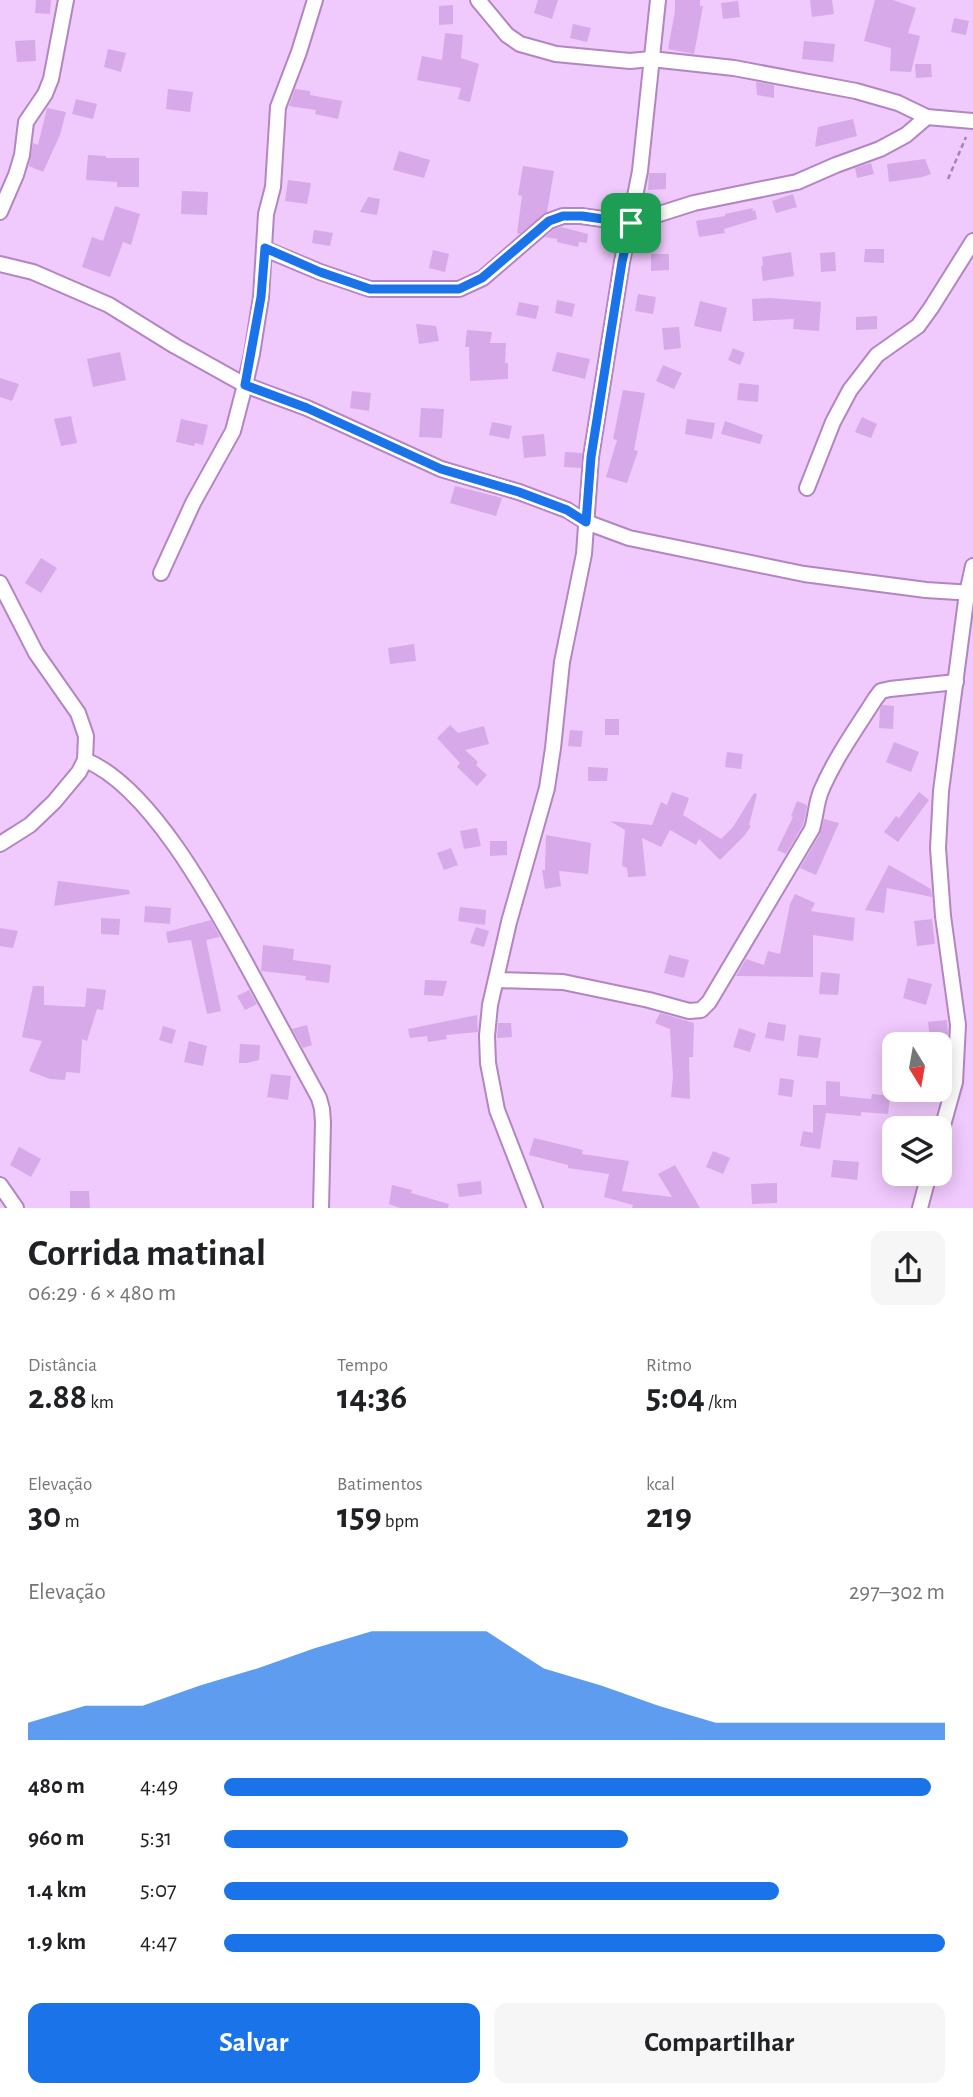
<!DOCTYPE html>
<html lang="pt">
<head>
<meta charset="utf-8">
<style>
  :root { --surface:#fff; --page:#f6f6f6; --text:#202124; --muted:#757577; --accent:#1a73e8 }
  body { margin:0; font-family:"Alegreya Sans",sans-serif; background:var(--page); color:var(--text); height:100vh; display:flex; flex-direction:column; font-size:26px; white-space:nowrap }
  * { box-sizing:border-box; margin:0 }
  p { font-size:23px; color:var(--muted) }
  .icon { flex:none; width:38px; height:38px; fill:none; stroke:currentColor; stroke-width:2; stroke-linecap:round; stroke-linejoin:round }
  .map { position:relative; height:1208px; overflow:hidden }
  .sheet { display:flex; flex-direction:column; background:var(--surface); flex:1 }
  .sheet>* { flex:none }
  .needle { width:46px; rotate:169deg }
  .tools { position:absolute; left:882px; top:1032px; display:grid; gap:14px }
  .tools a { display:grid; place-items:center; width:70px; height:70px; border-radius:14px; background:var(--surface); box-shadow:0 4px 18px #0003; font-size:35px }
  .pin { position:absolute; display:grid; place-items:center; width:60px; height:60px; color:#fff; margin:-30px; border-radius:14px; box-shadow:0 4px 10px #0006 }
  .round { display:grid; place-items:center; flex:none; width:74px; height:74px; border-radius:14px; background:var(--page) }
  .headline { display:flex; align-items:center; justify-content:space-between; height:119px; padding:0 28px }
  h1 { font-size:38px; font-weight:700; line-height:52px }
  .metrics { display:grid; grid-template-columns:repeat(3,1fr); gap:10px; height:119px; padding:7px 28px }
  .metrics div { display:grid; align-content:center }
  .metrics b { font-size:35px; font-weight:700 }
  .metrics small { font-size:19px; font-weight:400 }
  .metrics p { font-size:19px }
  .chart { height:196px; padding:14px 28px }
  .chart p { display:flex; justify-content:space-between }
  .chart svg { width:100%; height:126px; margin-top:7px; fill:var(--accent); opacity:.7 }
  .action { display:flex; gap:14px; margin-top:auto; padding:14px 28px }
  .action a { flex:1; height:80px; border-radius:14px; background:var(--accent); color:#fff; font-size:28px; font-weight:700; line-height:80px; text-align:center }
  .action a+a { background:var(--page); color:var(--text) }
  ul { padding:0 28px; list-style:none; font-size:23px }
  li { display:grid; grid-template-columns:112px 84px 1fr; align-items:center; height:52px }
  li i { height:18px; border-radius:9px; background:var(--accent) }
  .map>svg:first-child { display:block }
</style>
</head>
<body>
<div class="map">
<svg width="973" height="1208" viewBox="0 0 973 1208">
  <rect width="100%" height="100%" fill="#f0c9fd"/>
  <g fill="#d8a9e8">
    <polygon points="36,0 51,0 50,14 35,13"/>
    <polygon points="538,0 558,0 552,19 534,13"/>
    <polygon points="675,0 700,0 700,6 703,6 694,54 668,49 675,11"/>
    <polygon points="810,0 832,0 834,14 812,17"/>
    <polygon points="875,0 893,0 916,8 908,33 920,36 911,72 890,71 891,48 864,41"/>
    <polygon points="738,1 740,17 723,19 721,3"/>
    <polygon points="453,5 453,24 439,25 439,6"/>
    <polygon points="954,18 969,21 966,35 951,32"/>
    <polygon points="573,24 591,28 587,42 570,38"/>
    <polygon points="445,33 463,35 461,58 479,64 470,102 458,99 461,88 417,80 422,56 442,60"/>
    <polygon points="35,40 36,61 17,62 15,41"/>
    <polygon points="804,41 835,44 833,62 802,59"/>
    <polygon points="108,49 126,53 121,72 104,67"/>
    <polygon points="915,64 931,64 932,77 916,78"/>
    <polygon points="756,82 774,85 774,98 757,95"/>
    <polygon points="168,89 193,92 190,112 166,109"/>
    <polygon points="295,89 310,91 310,95 342,101 338,119 315,114 316,110 289,106"/>
    <polygon points="76,99 97,104 93,119 72,114"/>
    <polygon points="47,108 66,112 60,135 43,172 29,166 33,143 38,145"/>
    <polygon points="853,119 857,136 815,147 818,127"/>
    <polygon points="399,151 430,160 424,178 393,170"/>
    <polygon points="88,155 106,156 106,158 139,158 139,187 117,187 117,182 86,180"/>
    <polygon points="925,159 931,174 922,177 889,182 887,164"/>
    <polygon points="871,163 874,174 857,178 855,168"/>
    <polygon points="523,166 554,171 547,212 520,234 517,233 522,196 518,195"/>
    <polygon points="649,173 666,173 666,189 648,190"/>
    <polygon points="288,180 311,183 307,204 285,201"/>
    <polygon points="182,191 208,192 207,215 181,214"/>
    <polygon points="793,194 797,207 776,213 772,201"/>
    <polygon points="368,197 380,199 377,215 360,212"/>
    <polygon points="115,206 140,214 131,245 123,242 110,277 82,267 92,237 103,241"/>
    <polygon points="753,208 752,211 755,210 757,219 724,229 725,233 699,237 696,221 725,216 725,214"/>
    <polygon points="561,227 588,234 587,243 579,242 578,247 557,242 557,239 545,237 554,229"/>
    <polygon points="314,230 333,233 330,246 312,243"/>
    <polygon points="865,249 884,249 884,263 864,262"/>
    <polygon points="433,250 449,254 445,272 429,268"/>
    <polygon points="791,252 794,276 763,281 761,266 763,266 762,257"/>
    <polygon points="835,252 836,271 821,272 820,253"/>
    <polygon points="651,254 669,254 669,270 651,271"/>
    <polygon points="638,294 656,297 653,314 635,311"/>
    <polygon points="770,298 821,302 819,331 793,329 794,319 753,321 752,299"/>
    <polygon points="557,300 575,304 572,317 555,313"/>
    <polygon points="700,301 727,308 721,332 694,326"/>
    <polygon points="519,302 539,306 536,319 516,315"/>
    <polygon points="877,316 877,329 856,330 856,317"/>
    <polygon points="416,324 436,326 439,341 419,344"/>
    <polygon points="679,327 681,348 664,350 662,328"/>
    <polygon points="467,330 492,332 490,343 506,343 505,363 508,363 508,379 470,381 469,347 465,347"/>
    <polygon points="733,348 745,353 740,365 728,360"/>
    <polygon points="120,352 126,380 93,387 87,359"/>
    <polygon points="557,352 590,359 585,379 552,371"/>
    <polygon points="663,365 682,373 674,389 656,381"/>
    <polygon points="0,378 19,384 12,401 0,397"/>
    <polygon points="739,383 759,385 758,402 737,400"/>
    <polygon points="623,390 645,393 634,450 638,451 627,483 606,477 617,440 613,439"/>
    <polygon points="352,391 371,393 369,411 350,408"/>
    <polygon points="421,408 444,409 442,438 419,437"/>
    <polygon points="71,416 77,443 61,446 54,419"/>
    <polygon points="862,417 877,424 871,438 855,432"/>
    <polygon points="181,419 208,425 203,445 195,443 194,446 176,442"/>
    <polygon points="687,419 715,423 712,439 685,434"/>
    <polygon points="725,421 763,435 760,444 721,434"/>
    <polygon points="492,422 512,426 509,439 489,435"/>
    <polygon points="544,434 546,456 524,458 522,436"/>
    <polygon points="565,452 582,453 581,468 564,467"/>
    <polygon points="455,486 502,498 496,516 450,503"/>
    <polygon points="41,558 57,568 41,593 25,583"/>
    <polygon points="414,644 416,661 390,664 388,648"/>
    <polygon points="882,705 894,706 893,729 879,728 880,709"/>
    <rect x="605" y="719" width="14" height="16"/>
    <polygon points="450,725 458,733 484,726 489,744 465,750 478,762 476,765 487,775 477,786 457,767 460,763 437,738"/>
    <polygon points="570,730 583,731 581,747 568,746"/>
    <polygon points="894,742 919,752 911,772 886,762"/>
    <polygon points="727,752 743,754 741,769 725,767"/>
    <polygon points="588,767 608,768 607,781 588,781"/>
    <polygon points="672,792 689,798 683,815 721,839 733,827 754,793 757,794 749,825 751,826 745,835 720,860 699,839 696,845 670,830 661,847 642,838 646,876 628,877 627,868 622,866 625,830 610,821 652,825 661,802 667,805"/>
    <polygon points="919,792 929,800 898,842 884,832 896,816 899,818"/>
    <polygon points="797,801 807,805 805,817 803,825 786,854 777,850 793,817 791,816"/>
    <polygon points="824,819 839,823 816,875 800,868 820,834"/>
    <polygon points="477,828 481,846 464,849 460,831"/>
    <polygon points="546,835 591,843 588,874 559,871 561,886 545,889 542,870 545,870"/>
    <polygon points="490,841 507,841 507,855 490,856"/>
    <polygon points="451,848 458,865 444,870 437,853"/>
    <polygon points="889,865 931,889 932,897 887,888 884,913 865,910"/>
    <polygon points="58,881 129,890 130,894 54,906"/>
    <polygon points="795,894 815,903 811,911 855,918 853,941 813,935 813,977 736,976 746,959 764,965 768,951 780,954 790,904"/>
    <polygon points="145,906 171,908 170,924 144,922"/>
    <polygon points="460,907 486,910 485,925 458,921"/>
    <polygon points="101,918 120,919 119,935 101,934"/>
    <polygon points="932,919 935,944 917,946 914,921"/>
    <polygon points="211,920 220,937 206,940 221,1011 207,1014 191,940 168,943 166,932"/>
    <polygon points="476,927 489,931 484,947 470,943"/>
    <polygon points="0,928 18,931 13,948 0,946"/>
    <polygon points="263,945 294,949 293,960 331,965 329,983 305,980 306,976 261,971"/>
    <polygon points="669,955 689,960 684,978 664,973"/>
    <polygon points="821,972 840,974 838,995 819,994"/>
    <polygon points="908,978 932,984 926,1005 903,998"/>
    <polygon points="425,980 447,981 443,996 424,995"/>
    <polygon points="33,986 44,986 44,1005 85,1007 87,988 106,990 103,1010 97,1009 87,1041 82,1039 80,1073 66,1072 65,1080 50,1079 29,1071 42,1041 22,1037"/>
    <polygon points="249,990 257,1004 245,1010 237,996"/>
    <polygon points="660,1013 694,1023 693,1057 689,1057 690,1099 671,1097 673,1077 670,1029 655,1023"/>
    <polygon points="477,1015 478,1032 446,1035 447,1039 428,1042 427,1036 410,1038 408,1029"/>
    <polygon points="947,1020 948,1035 930,1038 928,1022"/>
    <polygon points="768,1022 786,1025 784,1041 765,1038"/>
    <polygon points="498,1023 511,1023 512,1037 497,1038"/>
    <polygon points="307,1025 312,1045 303,1048 292,1029"/>
    <polygon points="163,1026 176,1030 172,1044 159,1040"/>
    <polygon points="739,1028 756,1034 750,1052 733,1047"/>
    <polygon points="799,1035 821,1038 818,1058 797,1056"/>
    <polygon points="189,1041 207,1046 203,1066 184,1062"/>
    <polygon points="240,1044 260,1045 259,1060 247,1063 239,1063"/>
    <polygon points="271,1074 291,1076 288,1100 267,1097"/>
    <polygon points="780,1078 794,1080 792,1097 778,1095"/>
    <polygon points="826,1081 840,1082 840,1096 871,1099 872,1094 890,1096 888,1114 861,1112 861,1116 826,1113 820,1149 800,1146 803,1131 813,1133 813,1105 826,1105"/>
    <polygon points="534,1138 583,1150 582,1154 629,1161 622,1191 672,1197 658,1174 675,1165 700,1208 632,1208 633,1205 604,1197 609,1174 568,1168 568,1165 529,1155"/>
    <polygon points="19,1147 41,1159 31,1177 10,1165"/>
    <polygon points="713,1151 730,1158 723,1174 706,1167"/>
    <polygon points="833,1160 859,1162 857,1180 831,1177"/>
    <polygon points="481,1181 482,1194 459,1197 457,1184"/>
    <polygon points="777,1183 777,1203 752,1204 751,1184"/>
    <polygon points="392,1185 412,1190 411,1193 449,1204 448,1208 400,1208 389,1204"/>
    <polygon points="70,1191 89,1191 90,1208 70,1208"/>
  </g>
  <g fill="none" stroke-linecap="round" stroke-linejoin="round">
    <defs>
      <g id="street">
        <polyline points="478,0 507,35 520,44 556,54 630,61 651,59 734,68 856,91 898,103 927,117 973,121"/>
        <polyline points="0,212 16,175 22,155 26,122 45,94 51,79 66,0"/>
        <polyline points="265,249 320,272 370,289 459,289 483,278 549,221 563,216 581,216 631,223 694,203 797,182 836,165 880,149 906,135 927,117"/>
        <polyline points="0,264 33,272 109,305 175,346 245,385 307,408 441,469 519,492 567,510 586,522 629,538 804,574 926,590 973,593"/>
        <polyline points="807,488 833,422 850,390 877,355 918,326 931,308 973,241"/>
        <polyline points="161,573 193,503 233,431 245,385 252,354 261,297 266,214 273,187 278,107 299,52 315,0"/>
        <polyline points="0,583 36,653 78,713 86,736 85,760 79,772 54,802 30,825 0,844"/>
        <path d="M 85,760 C 152,787 216,909 250,971 C 273,1014 296,1056 319,1098 L 322,1109 L 323,1122 L 321,1208"/>
        <path d="M 497,980 L 563,982 L 649,1000 L 689,1011 L 701,1010 L 709,1002 L 812,829 C 816,816 816,803 821,791 C 835,758 856,729 875,699 L 881,691 L 890,689 L 956,682"/>
        <polyline points="940,1136 955,1082 958,1025 943,916 938,848 941,791 967,593 973,566"/>
        <polyline points="0,1185 16,1208"/>
        <polyline points="535,1208 497,1110 488,1063 487,1036 490,1005 509,922 547,788 553,748 562,662 584,554 591,457 622,262 640,171 658,0"/>
        <polyline points="920,1208 929,1174"/>
      </g>
    </defs>
    <use href="#street" stroke="#b385c2" stroke-width="18"/>
    <polyline stroke="#a485ae" stroke-width="2.5" stroke-dasharray="5 3.5" stroke-linecap="butt" points="948,179 966,137"/>
    <use href="#street" stroke="#fff" stroke-width="14"/>
  </g>
  <g fill="none" stroke-linecap="round" stroke-linejoin="round">
    <defs>
      <polygon id="route" points="563,216 582,216 631,223 622,262 591,457 586,522 567,510 519,492 441,469 307,408 245,385 261,297 265,248 320,272 370,289 459,289 482,278 549,221"/>
    </defs>
    <use href="#route" stroke="#fff" stroke-width="14"/>
    <use href="#route" stroke="#1a73e8" stroke-width="9"/>
  </g>
</svg>
<div class="tools">
<a><svg class="needle" viewBox="-14 -14 28 28"><path d="M0-13l5 13h-10z" fill="#e53935"/><path d="M0 13l5-13h-10z" fill="#757577"/></svg></a>
<a><svg class="icon" aria-label="layers" viewBox="0 0 24 24"><path d="M12 4l9 5-9 5-9-5zM3 14l9 5 9-5"/></svg></a>
</div>
<div class="pin" style="left:631px;top:223px;background:#1e9e55"><svg class="icon" aria-label="arrive" viewBox="0 0 24 24"><path d="M6 21V4h12l-3 4 3 4H6"/></svg></div>
</div>
<section class="sheet">
<div class="headline"><div><h1>Corrida matinal</h1><p>06:29 · 6 × 480 m</p></div><a class="round"><svg class="icon" aria-label="share" viewBox="0 0 24 24"><path d="M12 15V3M7 8l5-5 5 5M5 13v7h14v-7"/></svg></a></div>
<div class="metrics">
<div><p>Distância</p><b>2.88<small> km</small></b></div>
<div><p>Tempo</p><b>14:36</b></div>
<div><p>Ritmo</p><b>5:04<small> /km</small></b></div>
</div>
<div class="metrics">
<div><p>Elevação</p><b>30<small> m</small></b></div>
<div><p>Batimentos</p><b>159<small> bpm</small></b></div>
<div><p>kcal</p><b>219</b></div>
</div>
<div class="chart"><p><span>Elevação</span>297–302 m</p>
<svg viewBox="0 0 160 44" preserveAspectRatio="none"><path d="M0 44V38L10 32L20 32L30 25L40 19L50 12L60 6L70 6L80 6L90 19L100 25L110 32L120 38L130 38L140 38L150 38L160 38V44z"/></svg>
</div>
<ul>
<li><b>480 m</b>4:49<i style="width:98%"></i></li>
<li><b>960 m</b>5:31<i style="width:56%"></i></li>
<li><b>1.4 km</b>5:07<i style="width:77%"></i></li>
<li><b>1.9 km</b>4:47<i style="width:100%"></i></li>
</ul>
<div class="action"><a>Salvar</a><a>Compartilhar</a></div>
</section>
</body>
</html>
